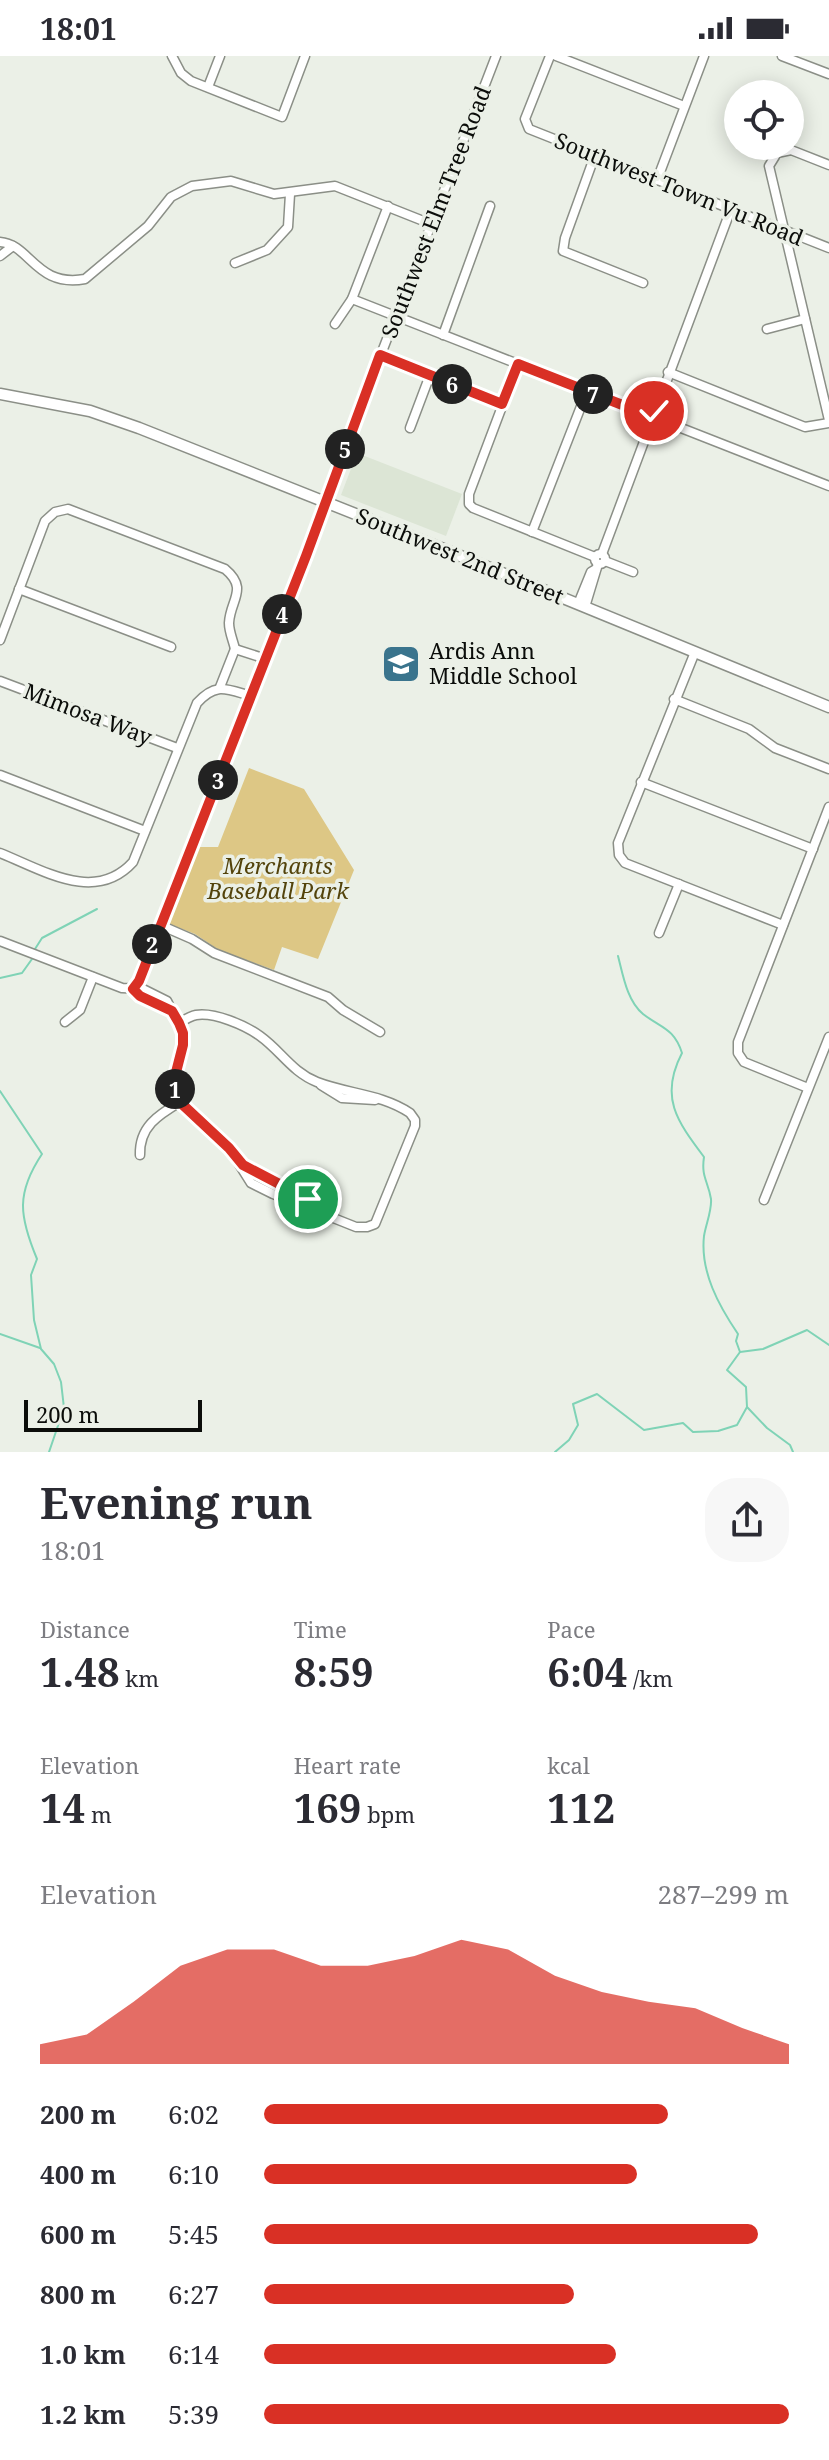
<!DOCTYPE html>
<html lang="en">
<head>
<meta charset="utf-8">
<style>
  :root { --surface:#fff; --page:#f7f7f7; --text:#2b2b33; --muted:#7c7c81; --accent:#d93025 }
  body { margin:0; font-family:"Noto Serif",serif; background:var(--page); color:var(--text); height:100vh; display:flex; flex-direction:column; font-size:30px; white-space:nowrap }
  * { box-sizing:border-box; margin:0 }
  p { font-size:26px; color:var(--muted) }
  .icon { flex:none; width:44px; height:44px; fill:none; stroke:currentColor; stroke-width:2; stroke-linecap:round; stroke-linejoin:round }
  .map { position:relative; height:1396px; overflow:hidden }
  .side { display:flex; flex-direction:column; background:var(--surface); flex:1 }
  .side>* { flex:none }
  .buttons { position:absolute; left:724px; top:24px; display:grid; gap:16px }
  .buttons a { display:grid; place-items:center; width:80px; height:80px; border-radius:50%; background:var(--surface); box-shadow:0 4px 20px #0003; font-size:40px }
  .scale { position:absolute; left:24px; bottom:20px; width:178px; box-sizing:border-box; padding-left:8px; border:4px solid #0b0d0a; border-top:0; font-size:22px; line-height:28px; white-space:nowrap; color:#0b0d0a; -webkit-text-stroke:6px #ebf0e7; paint-order:stroke }
  .pin { position:absolute; display:grid; place-items:center; width:68px; height:68px; color:#fff; margin:-34px; border:4px solid #fff; border-radius:50%; box-shadow:0 2px 8px #0007 }
  .km { position:absolute; width:40px; height:40px; margin:-20px; border-radius:50%; background:#222; color:#fff; font-size:22px; line-height:40px; text-align:center }
  .round { display:grid; place-items:center; flex:none; width:84px; height:84px; border-radius:32px; background:var(--page) }
  .head { display:flex; align-items:center; justify-content:space-between; height:136px; padding:0 40px }
  h1 { font-size:44px; font-weight:700; line-height:60px }
  .figures { display:grid; grid-template-columns:repeat(3,1fr); gap:12px; height:136px; padding:8px 40px }
  .figures div { display:grid; align-content:center }
  .figures b { font-size:40px; font-weight:700 }
  .figures small { font-size:22px; font-weight:400 }
  .figures p { font-size:22px }
  .chart { height:224px; padding:16px 40px }
  .chart p { display:flex; justify-content:space-between }
  .chart svg { width:100%; height:144px; margin-top:8px; fill:var(--accent); opacity:.7 }
  ul { padding:0 40px; list-style:none; font-size:26px }
  li { display:grid; grid-template-columns:128px 96px 1fr; align-items:center; height:60px }
  li i { height:20px; border-radius:10px; background:var(--accent) }
  .status { display:flex; justify-content:space-between; align-items:center; height:56px; padding:0 40px; background:var(--surface); direction:ltr }
  .status svg { height:22px; fill:currentColor }
  .map>svg:first-child { display:block }
</style>
</head>
<body>
<div class="status"><b>18:01</b><svg viewBox="0 0 49 12"><path d="M0 12V9h3v3zM5 12V6h3v6zM10 12V3h3v9zM15 12V0h3v12zM26 1h20v11H26zM47 4h2v5h-2z"/></svg></div>
<div class="map">
<svg width="829" height="1396" viewBox="0 0 829 1396">
  <rect width="100%" height="100%" fill="#ebf0e7"/>
  <polygon fill="#dce5d5" points="357,397 462,438 446,480 341,439"/>
  <polygon fill="#ddc785" points="249,712 304,733 354,814 318,903 282,891 274,914 219,894 195,878 169,868 198,791 218,791"/>
  <g fill="none" stroke-linecap="round" stroke-linejoin="round">
    <g stroke="#7fd3b6" stroke-width="2">
      <polyline points="35,893 42,882 97,853"/>
      <path d="M 618,900 C 623,919 627,945 643,958 C 661,972 674,972 682,997 C 659,1041 677,1065 704,1101 C 701,1121 708,1125 711,1143 C 712,1154 706,1168 704,1180 C 700,1216 719,1250 738,1278 L 736,1285 L 740,1296"/>
      <polyline points="0,922 22,917 32,903"/>
      <path d="M 0,1035 L 42,1098 C 16,1137 19,1160 37,1203 L 31,1219 L 34,1264 L 41,1293 L 54,1308 L 61,1326 L 64,1352 L 49,1396"/>
      <polyline points="0,1278 40,1292"/>
      <polyline points="747,1351 767,1372 790,1389 793,1396"/>
      <polyline points="555,1396 569,1384 578,1369 573,1348 597,1338 644,1374 683,1367 693,1376 718,1375 737,1369 747,1351 746,1331 727,1314 740,1296 763,1293 807,1274 829,1289"/>
    </g>
    <defs>
      <g id="minor">
        <polyline points="172,0 181,17 191,25 282,61 305,0"/>
        <polyline points="550,0 525,63 529,73 829,192"/>
        <polyline points="556,0 684,50"/>
        <polyline points="782,0 829,18"/>
        <polyline points="208,31 220,0"/>
        <polyline points="595,99 565,182 563,195 643,227"/>
        <polyline points="829,109 791,94 777,97 769,110 829,364"/>
        <polyline points="657,124 704,0"/>
        <path d="M 0,186 C 30,188 36,232 85,223 L 148,170 L 171,141 L 192,130 L 231,125 L 274,138 L 335,130 L 431,168"/>
        <polyline points="0,200 13,190"/>
        <polyline points="235,207 267,194 288,171 290,138"/>
        <polyline points="352,243 829,430"/>
        <polyline points="335,268 352,243 388,150"/>
        <polyline points="767,273 805,263"/>
        <polyline points="443,279 490,150"/>
        <polyline points="380,299 502,348"/>
        <polyline points="518,308 469,438 469,448 473,452 595,501"/>
        <polyline points="668,316 805,371 829,367"/>
        <polyline points="410,372 430,319"/>
        <polyline points="532,476 587,335"/>
        <circle cx="600" cy="503" r="5"/>
        <polyline points="602,498 731,153"/>
        <polyline points="605,505 633,516"/>
        <polyline points="19,533 171,591"/>
        <polyline points="578,548 591,516 596,513"/>
        <polyline points="585,551 598,508"/>
        <path d="M 0,584 L 45,465 L 55,456 L 68,453 L 225,513 C 249,533 230,544 229,567 C 229,576 233,584 235,593"/>
        <polyline points="235,593 266,603"/>
        <polyline points="695,596 618,787 619,799 625,807 783,869"/>
        <polyline points="0,625 177,692"/>
        <polyline points="220,631 235,593"/>
        <polyline points="674,643 749,673 775,692 829,713"/>
        <polyline points="0,719 145,775"/>
        <polyline points="641,726 813,793"/>
        <path d="M 0,797 C 43,814 95,848 133,806 L 197,647 C 216,626 226,633 251,640"/>
        <polyline points="160,869 192,883 214,897 328,941 343,954 380,976"/>
        <polyline points="659,877 679,828"/>
        <path d="M 0,885 L 122,932 L 143,933 L 167,945 L 183,977 L 183,989 L 174,1019 L 177,1041 L 229,1092 L 251,1127 L 273,1138 L 356,1171 L 367,1171 L 375,1168 L 415,1070 L 415,1064 L 410,1057 C 382,1038 348,1038 317,1026 C 292,1016 281,995 260,980 C 245,969 214,956 196,959 C 191,960 184,964 179,967"/>
        <polyline points="133,933 139,925 306,500 348,384 496,0"/>
        <polyline points="133,933 140,940 172,955"/>
        <polyline points="65,966 80,954 93,921"/>
        <polyline points="321,1029 342,1042 375,1044"/>
        <polyline points="808,1032 744,1006 738,997 738,986 829,751"/>
        <path d="M 140,1099 C 139,1071 158,1059 180,1046"/>
        <polyline points="243,1109 259,1119 299,1136 324,1155"/>
        <polyline points="764,1144 829,981"/>
      </g>
      <polyline id="major" points="0,338 90,355 139,372 441,492 829,651"/>
    </defs>
    <use href="#minor" stroke="#8b8f87" stroke-width="11"/>
    <use href="#major" stroke="#8b8f87" stroke-width="13"/>
    <use href="#minor" stroke="#fff" stroke-width="8"/>
    <use href="#major" stroke="#fff" stroke-width="10"/>
  </g>
  <g fill="none" stroke-linecap="round" stroke-linejoin="round">
    <defs>
      <polyline id="route" points="308,1143 243,1109 229,1092 183,1049 173,1028 183,989 183,977 179,967 172,955 140,940 133,933 139,925 306,500 380,299 502,348 518,308 653,361 654,355"/>
    </defs>
    <use href="#route" stroke="#fff" stroke-width="16"/>
    <use href="#route" stroke="#d93025" stroke-width="10"/>
  </g>
  <defs>
    <symbol id="school-square" viewBox="-11 -11 22 22"><rect x="-9" y="-9" width="18" height="18" rx="4" fill="#3a748d" stroke="#ebf0e7"/><path d="M0-5L7-2L0 1L-7-2ZM-4 1L0 2.5L4 1V4Q0 6-4 4Z" fill="#fff"/></symbol>
  </defs>
  <g fill-rule="evenodd">
    <use href="#school-square" x="379" y="586" width="44" height="44"/>
  </g>
  <g text-anchor="middle" stroke-width="7" stroke-linejoin="round" paint-order="stroke">
    <g font-size="22" fill="#0b0d0a" stroke="#ebf0e7">
      <text transform="translate(679 133) rotate(22)" y="8">Southwest Town Vu Road</text>
      <text transform="translate(436 156) rotate(-69)" y="8">Southwest Elm Tree Road</text>
      <text transform="translate(460 500) rotate(22)" y="8">Southwest 2nd Street</text>
      <text transform="translate(88 658) rotate(21)" y="8">Mimosa Way</text>
    </g>
    <g font-size="22" fill="#0b0d0a" stroke="#ebf0e7" text-anchor="start">
      <text x="429" y="603">Ardis Ann<tspan x="429" dy="25">Middle School</tspan></text>
    </g>
    <g font-size="22" font-style="italic" fill="#53430b" stroke="#ebf0e7">
      <text x="278" y="818">Merchants<tspan x="278" dy="25">Baseball Park</tspan></text>
    </g>
  </g>
</svg>
<div class="buttons">
<a><svg class="icon" aria-label="locate" viewBox="0 0 24 24"><circle cx="12" cy="12" r="6"/><path d="M12 2v4M12 18v4M2 12h4M18 12h4"/></svg></a>
</div>
<div class="scale">200 m</div>
<div class="pin" style="left:308px;top:1143px;background:#1e9e55"><svg class="icon" aria-label="arrive" viewBox="0 0 24 24"><path d="M6 21V4h12l-3 4 3 4H6"/></svg></div>
<div class="pin" style="left:654px;top:355px;background:#d93025"><svg class="icon" aria-label="check" viewBox="0 0 24 24"><path d="M5 12l5 5 9-10"/></svg></div>
<b class="km" style="left:175px;top:1033px">1</b>
<b class="km" style="left:152px;top:888px">2</b>
<b class="km" style="left:218px;top:724px">3</b>
<b class="km" style="left:282px;top:558px">4</b>
<b class="km" style="left:345px;top:393px">5</b>
<b class="km" style="left:452px;top:328px">6</b>
<b class="km" style="left:593px;top:338px">7</b>
</div>
<section class="side">
<div class="head"><div><h1>Evening run</h1><p>18:01</p></div><a class="round"><svg class="icon" aria-label="share" viewBox="0 0 24 24"><path d="M12 15V3M7 8l5-5 5 5M5 13v7h14v-7"/></svg></a></div>
<div class="figures">
<div><p>Distance</p><b>1.48<small> km</small></b></div>
<div><p>Time</p><b>8:59</b></div>
<div><p>Pace</p><b>6:04<small> /km</small></b></div>
</div>
<div class="figures">
<div><p>Elevation</p><b>14<small> m</small></b></div>
<div><p>Heart rate</p><b>169<small> bpm</small></b></div>
<div><p>kcal</p><b>112</b></div>
</div>
<div class="chart"><p><span>Elevation</span>287–299 m</p>
<svg viewBox="0 0 160 44" preserveAspectRatio="none"><path d="M0 44V38L10 35L20 25L30 14L40 9L50 9L60 14L70 14L80 11L90 6L100 9L110 17L120 22L130 25L140 27L150 33L160 38V44z"/></svg>
</div>
<ul>
<li><b>200 m</b>6:02<i style="width:77%"></i></li>
<li><b>400 m</b>6:10<i style="width:71%"></i></li>
<li><b>600 m</b>5:45<i style="width:94%"></i></li>
<li><b>800 m</b>6:27<i style="width:59%"></i></li>
<li><b>1.0 km</b>6:14<i style="width:67%"></i></li>
<li><b>1.2 km</b>5:39<i style="width:100%"></i></li>
</ul>
</section>
</body>
</html>
